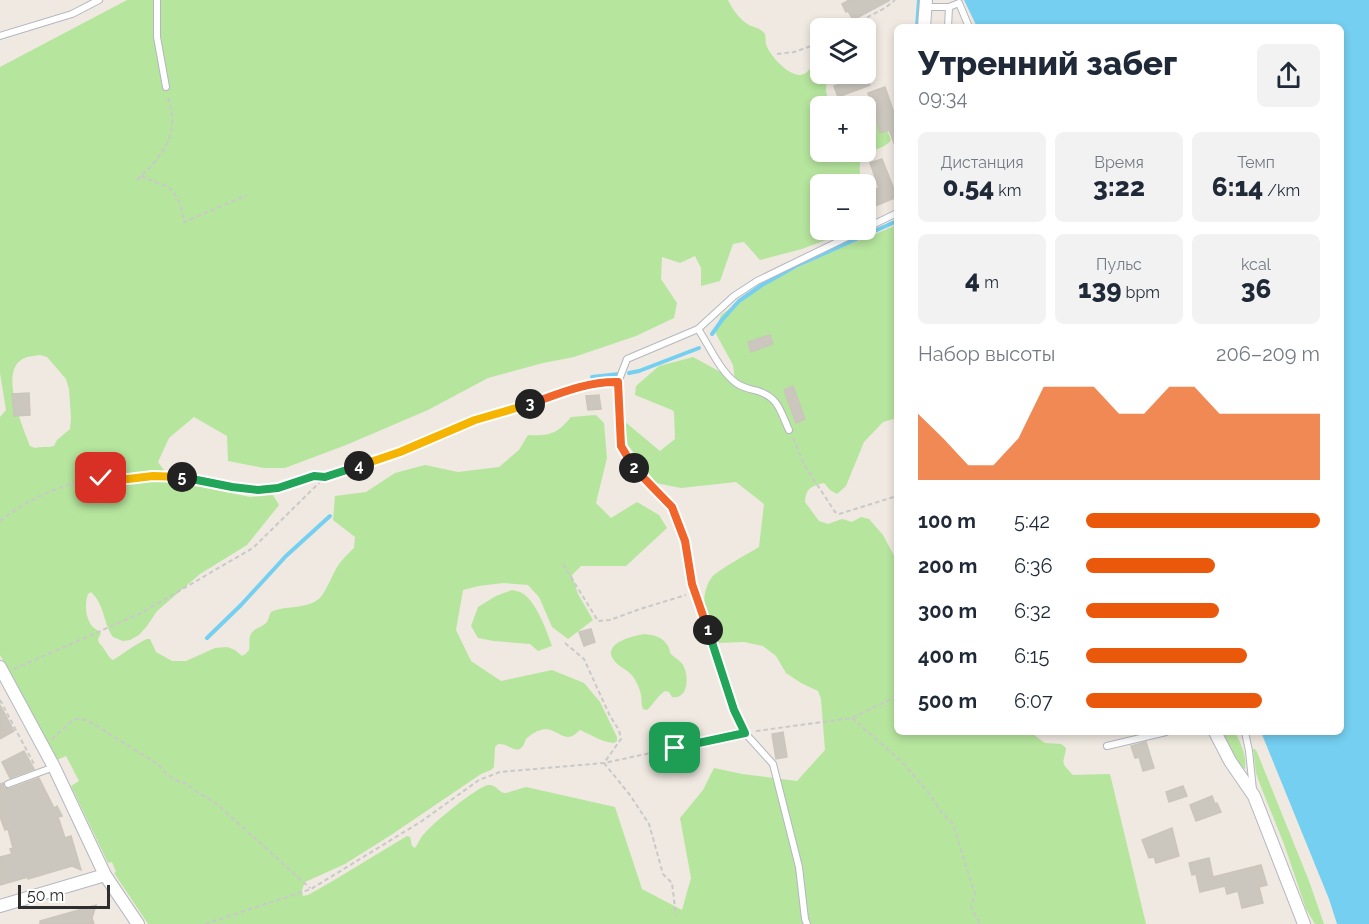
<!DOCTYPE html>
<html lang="ru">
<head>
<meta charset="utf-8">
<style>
  :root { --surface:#fff; --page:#f2f2f3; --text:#1f2937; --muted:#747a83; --accent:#ea580c }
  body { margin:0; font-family:Raleway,sans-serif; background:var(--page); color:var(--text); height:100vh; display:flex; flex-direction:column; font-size:22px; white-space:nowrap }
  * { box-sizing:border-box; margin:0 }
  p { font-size:20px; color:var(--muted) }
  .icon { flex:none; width:33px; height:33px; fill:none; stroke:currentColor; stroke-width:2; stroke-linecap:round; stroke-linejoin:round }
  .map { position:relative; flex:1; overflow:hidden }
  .panel { position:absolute; left:894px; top:24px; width:450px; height:711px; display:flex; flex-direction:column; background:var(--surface); border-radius:9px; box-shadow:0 3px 9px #0003 }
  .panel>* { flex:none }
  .tools { position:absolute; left:810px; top:18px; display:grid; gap:12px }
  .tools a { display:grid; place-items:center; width:66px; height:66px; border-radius:9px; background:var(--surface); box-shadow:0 3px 9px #0003; font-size:30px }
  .scale { position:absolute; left:18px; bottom:15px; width:92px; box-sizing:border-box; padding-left:6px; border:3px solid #2e2e2e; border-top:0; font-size:16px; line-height:21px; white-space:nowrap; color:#2e2e2e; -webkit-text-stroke:4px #fff; paint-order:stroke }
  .pin { position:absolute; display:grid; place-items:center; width:51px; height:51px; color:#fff; margin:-26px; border-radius:12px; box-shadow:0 3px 9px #0006 }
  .km { position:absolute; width:30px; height:30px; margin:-15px; border-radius:50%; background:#222; color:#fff; font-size:16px; line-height:30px; text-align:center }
  .round { display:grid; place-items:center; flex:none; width:63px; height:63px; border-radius:9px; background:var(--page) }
  .summary { display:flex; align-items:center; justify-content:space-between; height:102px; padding:0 24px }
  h1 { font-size:33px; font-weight:800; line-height:45px }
  .metrics { display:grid; grid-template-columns:repeat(3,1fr); gap:9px; height:102px; padding:6px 24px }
  .metrics div { display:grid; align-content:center; border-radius:9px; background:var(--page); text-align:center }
  .metrics b { font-size:26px; font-weight:800 }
  .metrics small { font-size:16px; font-weight:400 }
  .metrics p { font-size:16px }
  .chart { height:168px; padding:12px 24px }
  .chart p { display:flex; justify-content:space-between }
  .chart svg { width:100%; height:108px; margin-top:6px; fill:var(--accent); opacity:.7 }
  ul { padding:0 24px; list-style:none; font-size:20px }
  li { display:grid; grid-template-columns:96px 72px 1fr; align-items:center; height:45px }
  li i { height:15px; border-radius:8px; background:var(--accent) }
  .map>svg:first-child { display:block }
</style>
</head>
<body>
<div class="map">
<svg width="1369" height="924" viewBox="0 0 1369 924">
  <rect width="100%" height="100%" fill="#efe9e1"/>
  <g fill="#b6e59e" fill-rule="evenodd">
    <path d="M 127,0 L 728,0 C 732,9 740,20 749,25 C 753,27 759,28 762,31 C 767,34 765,39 766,44 C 769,54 784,71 795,74 C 809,79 811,62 820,58 L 820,74 L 830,74 C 824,86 824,99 836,106 L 820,106 L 820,152 L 866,152 L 866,106 L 854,106 L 864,101 L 868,101 L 874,113 L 883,120 L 891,140 C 884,151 862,149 860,164 C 859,171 861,178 860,184 L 820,184 L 820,230 L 852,230 L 802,249 L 760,260 L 744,242 L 733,244 L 720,281 L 701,286 L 701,268 L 695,256 L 680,263 L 662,257 L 661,279 L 677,303 L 674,318 L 636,336 L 574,357 L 543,363 L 488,378 L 428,410 L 346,445 L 285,468 L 264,468 L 228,461 L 227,436 L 194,417 L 169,438 L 158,462 L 174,484 L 202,487 L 250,497 L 273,495 L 279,505 L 247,545 L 200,574 L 157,611 L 147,626 L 139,635 L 130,640 L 123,641 L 113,637 C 103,623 105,605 91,592 L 88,594 C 85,602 85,615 90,623 C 92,628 98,630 101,633 L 98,639 L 99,643 C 105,648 108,658 113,660 C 125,653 135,644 147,639 L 150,639 L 156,652 L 172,661 L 186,661 L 215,648 L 227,647 L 235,650 L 242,656 C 255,649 246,644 251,634 C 254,628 263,627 267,622 C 269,619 269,615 271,612 C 284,605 307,610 320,598 C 325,593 332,576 336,569 C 340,561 348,554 354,548 L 355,537 L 333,520 L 335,496 L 366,492 L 395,473 L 425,465 L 458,472 L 499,467 L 519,450 L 528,435 C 550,436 557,434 571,417 L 596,415 L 604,423 L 607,458 L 596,503 L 611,518 L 637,502 L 659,515 L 667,528 L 626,566 L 581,566 L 572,575 L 578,594 L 593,620 L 568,639 L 552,627 L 539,597 L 528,585 L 503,583 L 479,586 L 463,590 L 456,630 L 471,661 L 501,681 L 552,670 L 584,683 L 600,702 L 617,737 L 617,741 L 614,743 C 601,742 592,735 580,730 C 577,732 575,735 572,736 C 558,742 552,716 526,739 C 519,760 511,743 498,744 L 495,747 L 494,767 L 491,770 L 481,774 L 391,835 L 345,864 L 305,882 L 302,890 L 303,896 L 308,895 L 331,882 L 407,836 L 410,837 L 412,846 L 415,848 C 419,843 420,837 425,833 C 433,823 477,787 488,785 C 495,784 498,791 504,793 C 509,793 521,788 526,787 L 615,807 L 642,889 L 682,910 L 691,878 L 680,818 L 703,790 L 714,768 L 742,774 L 797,781 L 825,750 L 821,699 L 818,691 L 801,683 L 786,673 L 776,656 L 763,646 L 744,642 L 717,643 C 710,636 709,627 706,618 C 703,604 703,589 712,577 C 718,570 749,553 759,547 L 764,504 L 736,482 L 681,488 L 656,483 L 628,445 L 624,421 L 660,451 L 675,439 L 674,412 L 672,410 L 635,395 L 636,386 L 659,366 L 693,357 L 735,380 L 733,365 L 715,332 L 721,315 L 765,283 L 831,252 L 897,225 L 897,418 L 883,422 L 864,442 L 846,486 L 837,494 L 830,490 L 824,483 C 811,486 806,488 805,502 L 819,521 L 828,524 L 842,519 L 852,522 L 861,517 L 869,519 L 883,535 L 897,561 L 897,732 L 1030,732 L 1045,743 L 1061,744 L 1066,748 C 1064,764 1059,761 1073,775 L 1110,774 L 1146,924 L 148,924 L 114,873 L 116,872 L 112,862 L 108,863 L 71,786 L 79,781 L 66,756 L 57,760 L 0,655 L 0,417 L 6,410 L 0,373 L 0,67 ZM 40,355 L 47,357 L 66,379 L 69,389 L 71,417 L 70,429 L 57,440 L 54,446 C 47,448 42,446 35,448 L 30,446 C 23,428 0,374 21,360 C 26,356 34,356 40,355 Z"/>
    <path d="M 512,590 C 515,591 519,591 522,593 C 536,601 547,631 552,646 L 538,651 L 530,644 L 494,641 L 478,638 L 471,626 L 478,607 L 496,596 Z"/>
    <path d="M 644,634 C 654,635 663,637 668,646 C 671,651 668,651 672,655 C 676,659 680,660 683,665 C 689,675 689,700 672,697 L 669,692 L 665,691 C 657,696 654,704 647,710 L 643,709 C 641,704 642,701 641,695 C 640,689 637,683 634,678 C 629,670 618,667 613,659 C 603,643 633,636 644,634 Z"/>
    <path d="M 1217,732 L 1235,732 C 1241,744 1247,756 1245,769 L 1240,767 Z"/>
    <polygon points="1253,749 1255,749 1257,752 1309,881 1324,924 1315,924 1306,909 1284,844 1261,787 1256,773"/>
  </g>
  <polygon fill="#75cff0" points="964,0 1369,0 1369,924 1337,924 1329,899 1261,732 1341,732 1341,27 977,27"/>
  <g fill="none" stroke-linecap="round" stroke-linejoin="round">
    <g stroke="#75cff0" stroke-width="4">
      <polyline points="917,27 919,0"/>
      <polyline points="712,334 722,320 739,301 762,285 796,266 897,221"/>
      <polyline points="629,373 639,371 699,348"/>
      <polyline points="592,377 619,374"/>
      <polyline points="207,638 241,605 286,556 330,516"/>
    </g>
  </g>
  <g fill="#cbc7bf" stroke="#cbc5ba" stroke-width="1.5">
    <polygon points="849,0 890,0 853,20 848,11 846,12 842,4"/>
    <polygon points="863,74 865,74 870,85 838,97 834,86 855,79 854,77"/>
    <polygon points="885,87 894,113 897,111 897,147 896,148 889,130 880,133 868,93"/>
    <polygon points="882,159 897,197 875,206 869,191 879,188 870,163"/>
    <polygon points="770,335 773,344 751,352 748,342"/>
    <polygon points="793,386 805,419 796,423 784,390"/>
    <polygon points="29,393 30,415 14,416 12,394"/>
    <polygon points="599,395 601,409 588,410 586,396"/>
    <polygon points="591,629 595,642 584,646 579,632"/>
    <polygon points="0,705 14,731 0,739"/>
    <polygon points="783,732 787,757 776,759 772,734"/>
    <polygon points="1146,742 1154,768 1143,771 1139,757 1135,758 1131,746"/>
    <polygon points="24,751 34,769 10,778 2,762"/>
    <polygon points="39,778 54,808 57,806 62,816 58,817 65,838 71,836 81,870 72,866 28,879 28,877 0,885 0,857 12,854 10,849 13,848 8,829 5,830 0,817 0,784 3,783 4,788 9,789"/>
    <polygon points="1183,786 1187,796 1169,802 1166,792"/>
    <polygon points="1212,796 1215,804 1217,803 1221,812 1196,821 1190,805"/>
    <polygon points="1172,828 1179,856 1156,863 1154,857 1149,858 1142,840"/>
    <polygon points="1209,858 1213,877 1261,865 1267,885 1259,887 1263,903 1242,908 1238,891 1227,894 1225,886 1200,892 1196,874 1192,875 1189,863"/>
    <polygon points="96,905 92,918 94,924 40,924 40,921"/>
  </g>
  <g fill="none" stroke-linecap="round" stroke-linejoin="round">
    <defs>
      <g id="lane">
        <polyline points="157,0 157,37 166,87"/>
        <polyline points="926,7 949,7 959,3 969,27"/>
        <polyline points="948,27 949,7"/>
        <polyline points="0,36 72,14 99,0"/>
        <polyline points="866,228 897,213"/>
        <path d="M 698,329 C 710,347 719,370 736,383 C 743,388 750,389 758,391 C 779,398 780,411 789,430"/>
        <polyline points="1245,732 1249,751 1253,790"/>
        <polyline points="1107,746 1166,732"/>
        <polyline points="8,784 54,767"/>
        <polyline points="807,924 805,919 799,867 773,764 745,733 734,710 692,584 685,541 672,507 634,468 621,446 617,385 627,359 698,329 734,296 757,281 862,230"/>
      </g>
      <g id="street">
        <polyline points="924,27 926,0"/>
        <polyline points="0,667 54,767 105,875 138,924"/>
        <polyline points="1215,732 1230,761 1254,796 1304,924"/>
        <polyline points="0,906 105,875"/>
      </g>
    </defs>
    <use href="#lane" stroke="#b4b7c1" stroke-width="8"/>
    <use href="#street" stroke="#b4b7c1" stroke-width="14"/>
    <g stroke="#c9c9c9" stroke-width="2" stroke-dasharray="4.5 3" stroke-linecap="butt">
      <polyline points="847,28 885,8 895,0"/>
      <polyline points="777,54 794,52 820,43"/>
      <path d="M 141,176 C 149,180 156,182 164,185 C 179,192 181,208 184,222 L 247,195"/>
      <path d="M 137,180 C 155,163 175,143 172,115 C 171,108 169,102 168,96"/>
      <polyline points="793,438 805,466 835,512 839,514 897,496"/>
      <path d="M 0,521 C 28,499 65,482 100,478 C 109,477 118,480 127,479 C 144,479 161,474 178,476 C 205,479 231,490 259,490 C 283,489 302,475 325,477 L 400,452 L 475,420 L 530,404 L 561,393 L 601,382 L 609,382"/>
      <polyline points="563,564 598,621 610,620 640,609 686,595"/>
      <polyline points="565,643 584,659 610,716 619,730 621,739 604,763 630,795 649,824 663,874 672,883 676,916"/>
      <polyline points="14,669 141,613 253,548 325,477"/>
      <polyline points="0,700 34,764"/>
      <polyline points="852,718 902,762 929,793 941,812 953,824 975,894 971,907 980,924"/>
      <polyline points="756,731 852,718 897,696"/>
      <polyline points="52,739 74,719 87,720 159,765 166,774 175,780 185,783 197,792 217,804 310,888"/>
      <polyline points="205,924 311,889 422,821 479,780 500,772 604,763 735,735"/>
    </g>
    <use href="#lane" stroke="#fff" stroke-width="6"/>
    <use href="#street" stroke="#fff" stroke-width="12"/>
  </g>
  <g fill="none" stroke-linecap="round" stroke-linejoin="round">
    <defs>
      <polyline id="split-1" points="675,748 745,733 734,710 708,630"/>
      <polyline id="split-2" points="634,468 672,507 685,541 692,584 708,630"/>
      <path id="split-3" d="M 530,404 C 558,394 588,381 618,382 L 621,446 L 634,468"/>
      <polyline id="split-4" points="359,466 400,452 475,420 530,404"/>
      <polyline id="split-5" points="182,477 232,487 258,490 278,488 314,476 325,477 359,466"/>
      <polyline id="split-6" points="101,478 128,479 153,476 182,477"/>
    </defs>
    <use href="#split-1" stroke="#fff" stroke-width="12"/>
    <use href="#split-2" stroke="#fff" stroke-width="12"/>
    <use href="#split-3" stroke="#fff" stroke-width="12"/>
    <use href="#split-4" stroke="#fff" stroke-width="12"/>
    <use href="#split-5" stroke="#fff" stroke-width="12"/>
    <use href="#split-6" stroke="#fff" stroke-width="12"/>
    <use href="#split-1" stroke="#22a559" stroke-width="8"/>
    <use href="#split-2" stroke="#f0652b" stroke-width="8"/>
    <use href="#split-3" stroke="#f0652b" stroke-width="8"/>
    <use href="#split-4" stroke="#f5b400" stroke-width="8"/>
    <use href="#split-5" stroke="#22a559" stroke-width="8"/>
    <use href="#split-6" stroke="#f5b400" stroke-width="8"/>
  </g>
</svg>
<div class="tools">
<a><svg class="icon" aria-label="layers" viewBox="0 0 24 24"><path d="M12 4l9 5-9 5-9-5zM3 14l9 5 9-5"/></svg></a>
<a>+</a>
<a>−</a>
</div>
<div class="scale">50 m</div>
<div class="pin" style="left:675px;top:748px;background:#1e9e55"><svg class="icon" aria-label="arrive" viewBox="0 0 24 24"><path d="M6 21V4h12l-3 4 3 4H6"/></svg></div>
<div class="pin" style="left:101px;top:478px;background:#d93025"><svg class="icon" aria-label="check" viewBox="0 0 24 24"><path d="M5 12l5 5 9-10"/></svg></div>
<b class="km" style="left:708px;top:630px">1</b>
<b class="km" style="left:634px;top:468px">2</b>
<b class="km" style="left:530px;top:404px">3</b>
<b class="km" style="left:359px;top:466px">4</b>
<b class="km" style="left:182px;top:477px">5</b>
<section class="panel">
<div class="summary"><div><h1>Утренний забег</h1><p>09:34</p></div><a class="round"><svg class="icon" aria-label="share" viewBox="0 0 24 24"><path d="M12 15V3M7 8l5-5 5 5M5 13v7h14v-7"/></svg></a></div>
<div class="metrics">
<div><p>Дистанция</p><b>0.54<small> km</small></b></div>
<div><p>Время</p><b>3:22</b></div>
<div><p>Темп</p><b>6:14<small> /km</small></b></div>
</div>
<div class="metrics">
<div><b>4<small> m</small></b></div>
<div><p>Пульс</p><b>139<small> bpm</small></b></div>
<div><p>kcal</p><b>36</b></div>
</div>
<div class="chart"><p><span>Набор высоты</span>206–209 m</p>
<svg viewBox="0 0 160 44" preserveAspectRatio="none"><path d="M0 44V17L10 27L20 38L30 38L40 27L50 6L60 6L70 6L80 17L90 17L100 6L110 6L120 17L130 17L140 17L150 17L160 17V44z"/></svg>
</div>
<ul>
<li><b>100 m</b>5:42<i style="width:100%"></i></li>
<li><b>200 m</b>6:36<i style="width:55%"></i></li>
<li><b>300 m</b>6:32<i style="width:57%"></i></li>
<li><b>400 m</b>6:15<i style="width:69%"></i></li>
<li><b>500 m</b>6:07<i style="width:75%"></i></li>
</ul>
</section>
</div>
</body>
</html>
